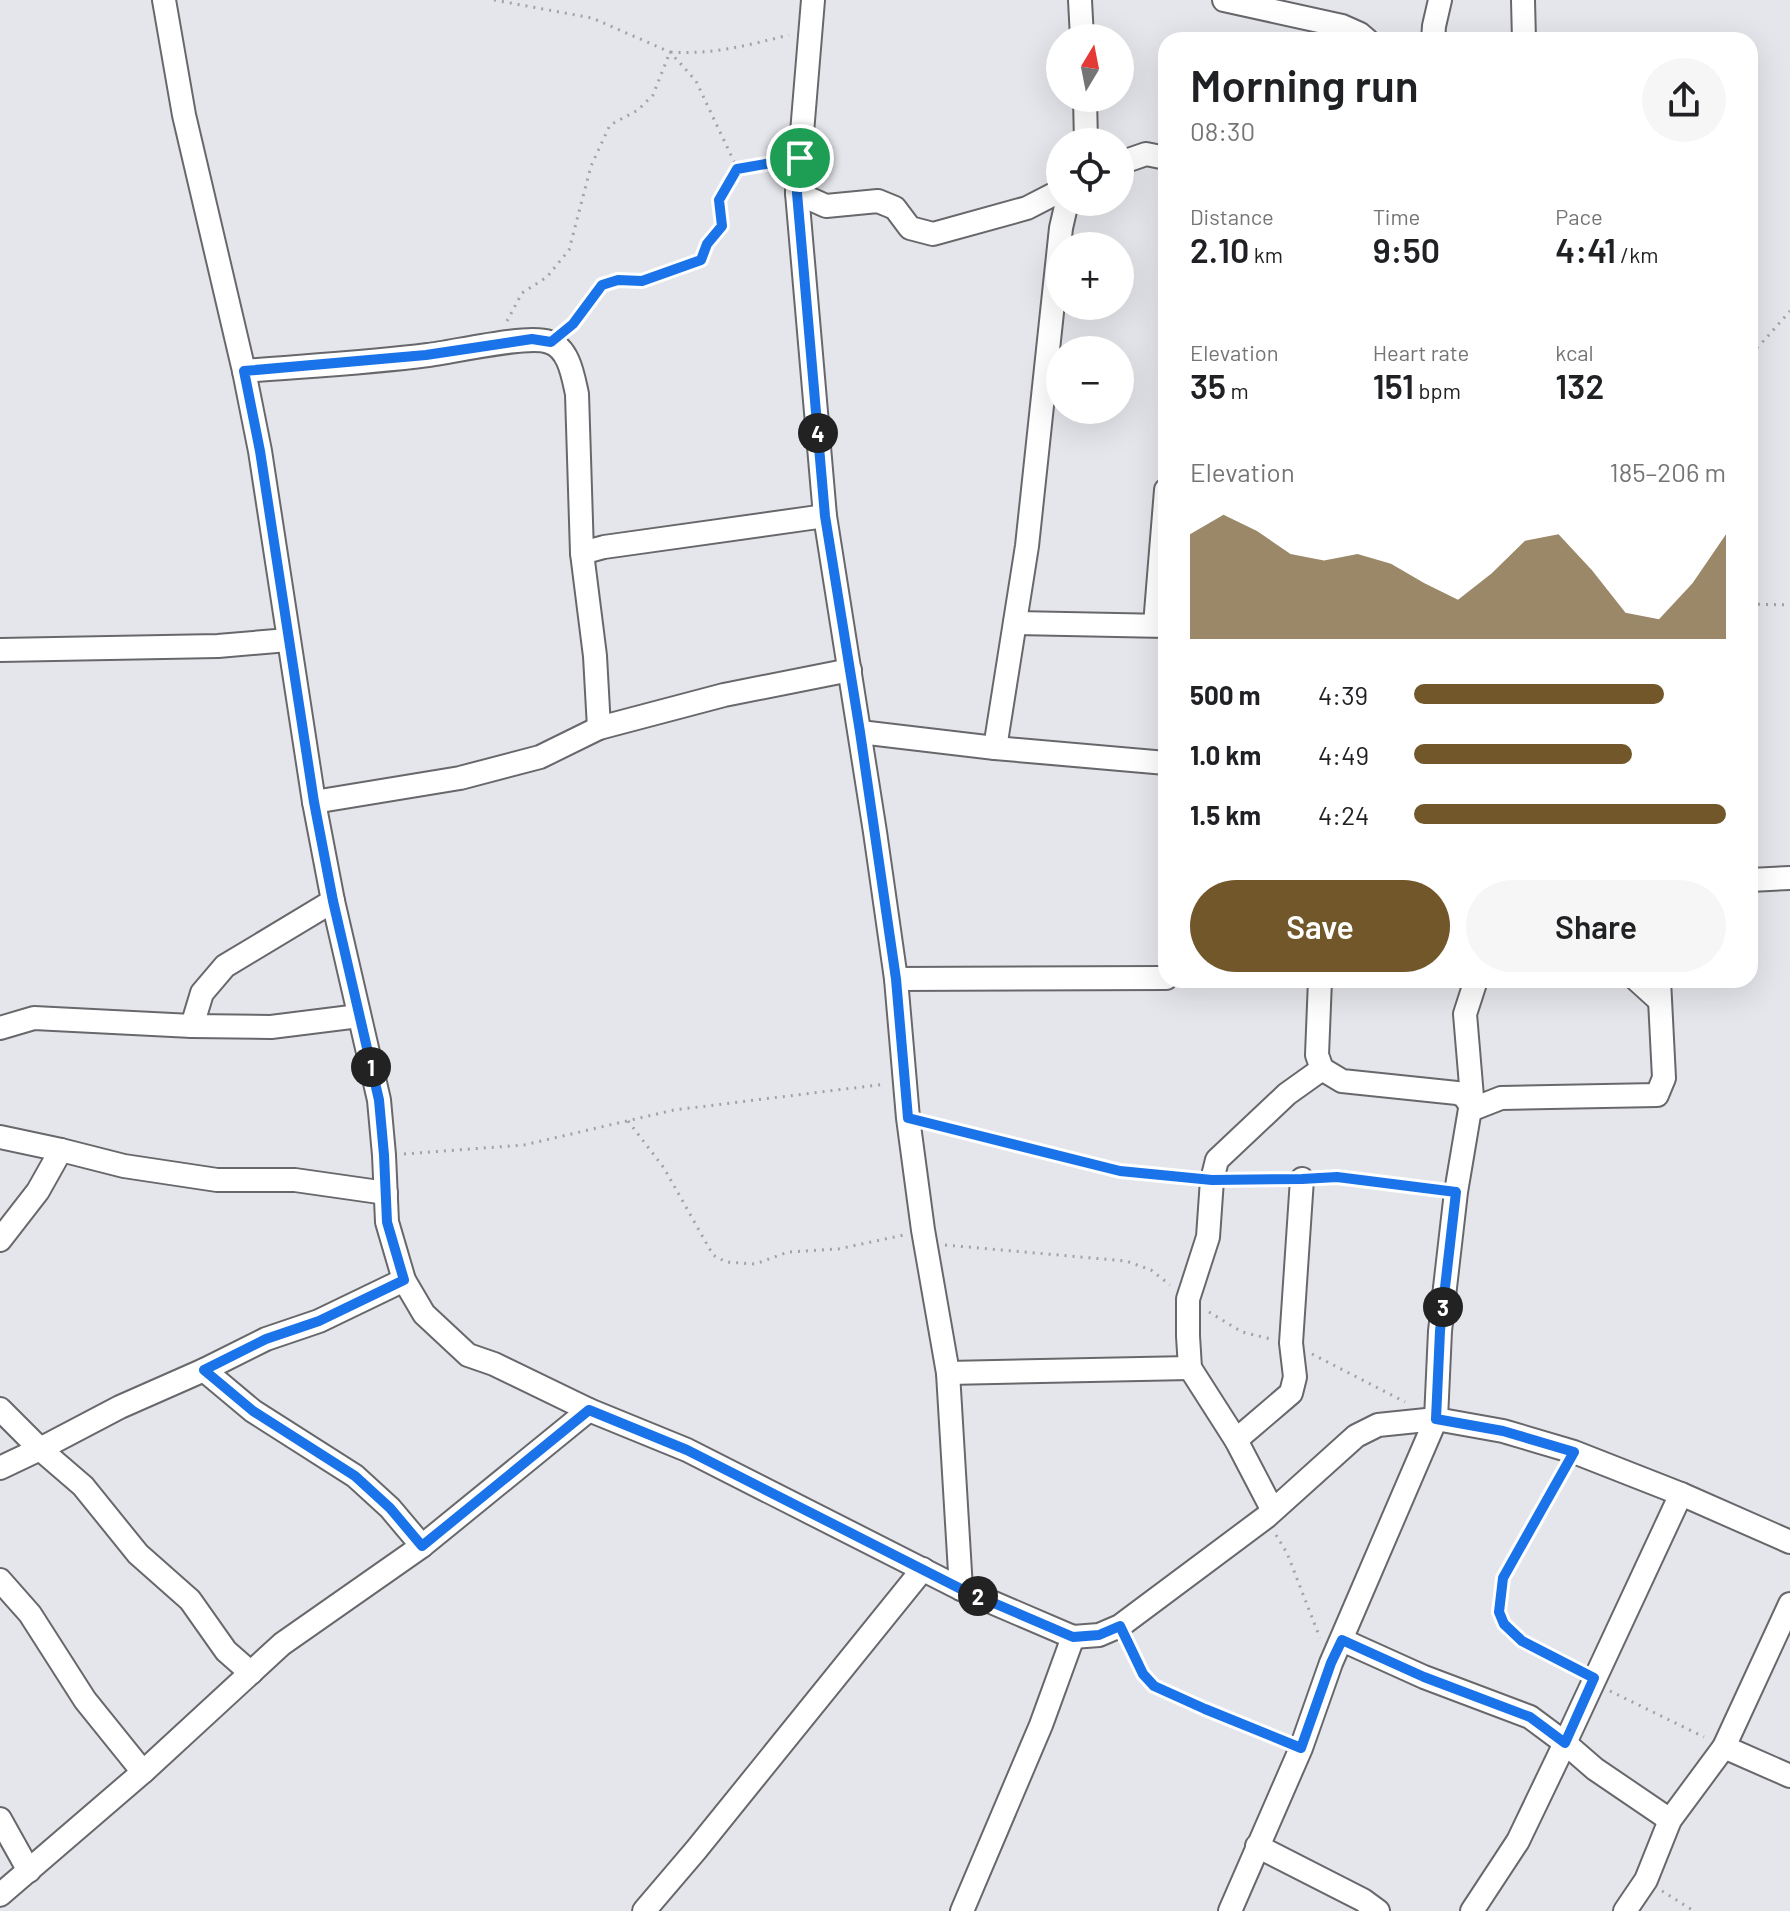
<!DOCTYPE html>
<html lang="en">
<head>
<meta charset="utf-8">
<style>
  :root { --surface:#fff; --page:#f6f6f6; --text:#202124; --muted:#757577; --accent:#715729 }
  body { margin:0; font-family:Barlow,sans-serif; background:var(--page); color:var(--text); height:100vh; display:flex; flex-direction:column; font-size:30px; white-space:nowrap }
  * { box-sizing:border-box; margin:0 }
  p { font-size:26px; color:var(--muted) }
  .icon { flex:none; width:44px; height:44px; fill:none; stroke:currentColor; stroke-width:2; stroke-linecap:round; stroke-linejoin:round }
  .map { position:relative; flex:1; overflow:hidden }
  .drawer { position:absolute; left:1158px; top:32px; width:600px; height:956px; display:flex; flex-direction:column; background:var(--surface); border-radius:24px; box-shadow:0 8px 32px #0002 }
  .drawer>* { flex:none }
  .needle { width:52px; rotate:10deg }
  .controls { position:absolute; left:1046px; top:24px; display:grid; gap:16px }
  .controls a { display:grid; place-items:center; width:88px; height:88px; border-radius:50%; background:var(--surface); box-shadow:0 8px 32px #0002; font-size:40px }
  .pin { position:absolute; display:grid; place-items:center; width:68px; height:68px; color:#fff; margin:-34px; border:4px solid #fff; border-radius:50%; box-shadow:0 2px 8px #0007 }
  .km { position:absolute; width:40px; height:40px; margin:-20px; border-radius:50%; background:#222; color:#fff; font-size:22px; line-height:40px; text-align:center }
  .round { display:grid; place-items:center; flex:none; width:84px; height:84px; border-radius:42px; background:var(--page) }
  .head { display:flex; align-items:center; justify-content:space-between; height:136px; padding:0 32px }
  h1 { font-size:44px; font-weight:600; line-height:60px }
  .stats { display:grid; grid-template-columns:repeat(3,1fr); gap:12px; height:136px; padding:8px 32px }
  .stats div { display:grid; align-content:center }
  .stats b { font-size:34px; font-weight:600 }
  .stats small { font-size:22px; font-weight:400 }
  .stats p { font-size:22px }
  .chart { height:224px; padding:16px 32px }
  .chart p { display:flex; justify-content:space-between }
  .chart svg { width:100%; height:144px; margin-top:8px; fill:var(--accent); opacity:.7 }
  .primary-button { display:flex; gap:16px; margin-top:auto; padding:16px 32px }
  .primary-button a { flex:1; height:92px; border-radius:48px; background:var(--accent); color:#fff; font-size:32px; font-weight:600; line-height:92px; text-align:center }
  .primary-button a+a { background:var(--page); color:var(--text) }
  ul { padding:0 32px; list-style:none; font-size:26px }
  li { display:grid; grid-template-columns:128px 96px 1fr; align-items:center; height:60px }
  li i { height:20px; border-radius:10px; background:var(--accent) }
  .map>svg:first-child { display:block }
</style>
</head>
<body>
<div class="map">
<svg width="1790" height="1911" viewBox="0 0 1790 1911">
  <rect width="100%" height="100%" fill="#e5e6eb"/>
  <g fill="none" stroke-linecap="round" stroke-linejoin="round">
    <defs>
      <g id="minor">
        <polyline points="164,0 184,115 244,371 260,451 314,802 333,901 379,1100 384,1155 387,1222 404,1280 424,1314 468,1355 494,1364 589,1410 687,1450 961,1589 1073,1637 1099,1635 1120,1626 1266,1517 1356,1436 1378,1425 1436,1419 1503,1431 1574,1452 1681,1494 1790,1542"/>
        <polyline points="813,0 797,193 825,516 875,832 896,979 908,1118 923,1230 948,1373 961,1589"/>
        <polyline points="1080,0 1082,38"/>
        <polyline points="1224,0 1342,26 1360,34 1367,40"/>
        <polyline points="1523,0 1524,40"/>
        <polyline points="1433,40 1434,26 1440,0"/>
        <polyline points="1085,98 1086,142"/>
        <polyline points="1120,163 1146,154 1166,158"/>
        <polyline points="797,193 826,206 878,201 895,208 910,228 933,234 1027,208 1060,191"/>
        <path d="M 244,371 C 305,366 367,363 428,355 C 454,352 528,334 549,342 C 569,348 573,376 577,394 L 582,553 L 595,656 L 599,728"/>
        <polyline points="582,553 604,547 825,516"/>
        <polyline points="1015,623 1166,626"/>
        <polyline points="1155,625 1166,490"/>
        <polyline points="0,650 218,646 288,640"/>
        <polyline points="860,732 995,748 1166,763"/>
        <polyline points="995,748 1027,546 1061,228 1067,202"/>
        <polyline points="314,802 460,778 540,757 599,728 724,695 850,670"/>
        <polyline points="1750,880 1790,878"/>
        <polyline points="896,979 1166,978"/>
        <polyline points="1476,980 1465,1014 1473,1109 1501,1098 1657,1095 1664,1078 1659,980"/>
        <polyline points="1637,980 1659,1000"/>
        <polyline points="192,1026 202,993 225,966 333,901"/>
        <polyline points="0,1028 34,1018 192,1026 271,1027 359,1016"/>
        <polyline points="0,1137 61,1150 124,1166 217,1180 295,1180 386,1193"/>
        <polyline points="0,1240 38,1191 61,1150"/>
        <polyline points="204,1370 253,1411 355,1476 390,1508 422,1546"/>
        <polyline points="948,1373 1190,1368"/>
        <polyline points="0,1409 40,1449 83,1486 138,1554 190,1600 226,1651 251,1673"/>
        <polyline points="1236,1440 1291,1393 1295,1377 1291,1343 1302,1179"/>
        <polyline points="0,1468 40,1449 120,1407 204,1370 266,1339 319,1321 404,1280"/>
        <polyline points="1272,1509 1236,1440 1190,1368 1188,1336 1188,1299 1208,1237 1212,1180 1217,1160 1287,1094 1322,1069"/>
        <polyline points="0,1580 30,1614 85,1700 143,1772"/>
        <polyline points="1342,1640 1424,1677 1530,1717 1565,1743 1595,1769 1670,1820"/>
        <polyline points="1724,1747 1790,1776"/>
        <polyline points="0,1819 29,1871"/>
        <polyline points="1257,1846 1363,1900 1378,1911"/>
        <polyline points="0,1895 143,1772 282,1644 422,1546 589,1410"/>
        <polyline points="644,1911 696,1850 923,1569"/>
        <polyline points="962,1911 1041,1725 1073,1637"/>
        <polyline points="1230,1911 1301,1748 1331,1663 1436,1419 1440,1331 1456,1192 1470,1109 1473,1109 1464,1096 1457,1093 1342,1081 1322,1069 1317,1055 1320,980"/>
        <polyline points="1472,1911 1518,1841 1565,1743 1681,1494"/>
        <polyline points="1625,1911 1646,1880 1670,1820 1724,1747 1790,1604"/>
      </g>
    </defs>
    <use href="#minor" stroke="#68686c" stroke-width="26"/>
    <g stroke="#a2a2a6" stroke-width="3" stroke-dasharray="2 6" stroke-linecap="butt">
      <polyline points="494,0 592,18 670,52 696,81 737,168"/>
      <path d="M 507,321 L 522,293 L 547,277 L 569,250 L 591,166 L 610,125 L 638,110 L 653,95 L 670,52 C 713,55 748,45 789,35"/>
      <polyline points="567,329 573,324 602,285 618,280 642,281 701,260 707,244 722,226 719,200 737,169 781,161"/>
      <polyline points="1750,352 1759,346 1790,311"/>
      <polyline points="1750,604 1790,605"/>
      <polyline points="628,1121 664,1168 713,1255 726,1262 755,1264 788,1252 838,1249 904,1235"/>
      <polyline points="928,1123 1120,1171 1194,1178"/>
      <polyline points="404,1154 524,1145 674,1110 886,1084"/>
      <polyline points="1321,1178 1337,1177 1437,1189"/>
      <polyline points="1233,1180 1282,1179"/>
      <polyline points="945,1245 1126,1261 1151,1270 1170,1285"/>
      <polyline points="1209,1312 1242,1332 1271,1339"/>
      <polyline points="1312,1354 1405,1402"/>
      <polyline points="1564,1469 1503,1578 1499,1612 1504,1624 1522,1641 1579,1670"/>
      <polyline points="1276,1535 1287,1553 1320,1638"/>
      <polyline points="1129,1644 1143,1674 1154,1686 1205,1709 1282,1740"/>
      <polyline points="1610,1691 1704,1737"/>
      <polyline points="1662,1891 1694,1911"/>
    </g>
    <use href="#minor" stroke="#fff" stroke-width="22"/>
  </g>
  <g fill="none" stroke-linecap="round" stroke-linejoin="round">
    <defs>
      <polygon id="route" points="800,158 797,193 825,516 860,732 896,979 908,1118 1120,1171 1212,1180 1302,1179 1337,1177 1456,1192 1440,1331 1436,1419 1503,1431 1574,1452 1503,1578 1499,1612 1504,1624 1522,1641 1594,1678 1565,1743 1530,1717 1424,1677 1342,1640 1331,1663 1301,1748 1205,1709 1154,1686 1143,1674 1120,1626 1099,1635 1073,1637 961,1589 687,1450 589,1410 422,1546 390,1508 355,1476 253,1411 204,1370 266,1339 319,1321 404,1280 387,1222 384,1155 379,1100 333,901 314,802 260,451 244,371 426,355 532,339 551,342 573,324 602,285 618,280 642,281 701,260 707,244 722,226 719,200 737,169"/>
    </defs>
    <use href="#route" stroke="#fff" stroke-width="16"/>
    <use href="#route" stroke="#1a73e8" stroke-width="10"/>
  </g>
</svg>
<div class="controls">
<a><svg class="needle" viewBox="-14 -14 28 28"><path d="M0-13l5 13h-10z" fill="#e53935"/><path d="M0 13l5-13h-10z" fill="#757577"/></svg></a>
<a><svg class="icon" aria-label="locate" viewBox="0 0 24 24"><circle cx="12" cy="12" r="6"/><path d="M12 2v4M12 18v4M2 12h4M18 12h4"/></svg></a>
<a>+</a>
<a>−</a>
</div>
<div class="pin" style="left:800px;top:158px;background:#1e9e55"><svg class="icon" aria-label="arrive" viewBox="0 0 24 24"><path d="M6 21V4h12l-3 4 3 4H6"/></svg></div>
<b class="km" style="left:371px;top:1067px">1</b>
<b class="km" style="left:978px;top:1596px">2</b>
<b class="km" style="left:1443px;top:1307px">3</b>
<b class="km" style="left:818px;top:433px">4</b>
<section class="drawer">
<div class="head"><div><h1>Morning run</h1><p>08:30</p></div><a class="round"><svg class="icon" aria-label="share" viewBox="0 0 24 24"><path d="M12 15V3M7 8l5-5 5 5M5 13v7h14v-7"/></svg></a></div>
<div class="stats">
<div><p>Distance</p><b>2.10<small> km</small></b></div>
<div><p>Time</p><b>9:50</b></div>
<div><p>Pace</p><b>4:41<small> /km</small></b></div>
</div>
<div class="stats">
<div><p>Elevation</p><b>35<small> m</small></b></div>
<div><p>Heart rate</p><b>151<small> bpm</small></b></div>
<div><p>kcal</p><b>132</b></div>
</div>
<div class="chart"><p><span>Elevation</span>185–206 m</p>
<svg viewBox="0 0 160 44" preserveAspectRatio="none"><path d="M0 44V12L10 6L20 11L30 18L40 20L50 18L60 21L70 27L80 32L90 24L100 14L110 12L120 23L130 36L140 38L150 27L160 12V44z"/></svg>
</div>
<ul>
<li><b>500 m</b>4:39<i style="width:80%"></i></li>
<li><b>1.0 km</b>4:49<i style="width:70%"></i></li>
<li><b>1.5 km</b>4:24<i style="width:100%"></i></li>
</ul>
<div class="primary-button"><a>Save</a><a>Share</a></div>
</section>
</div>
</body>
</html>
